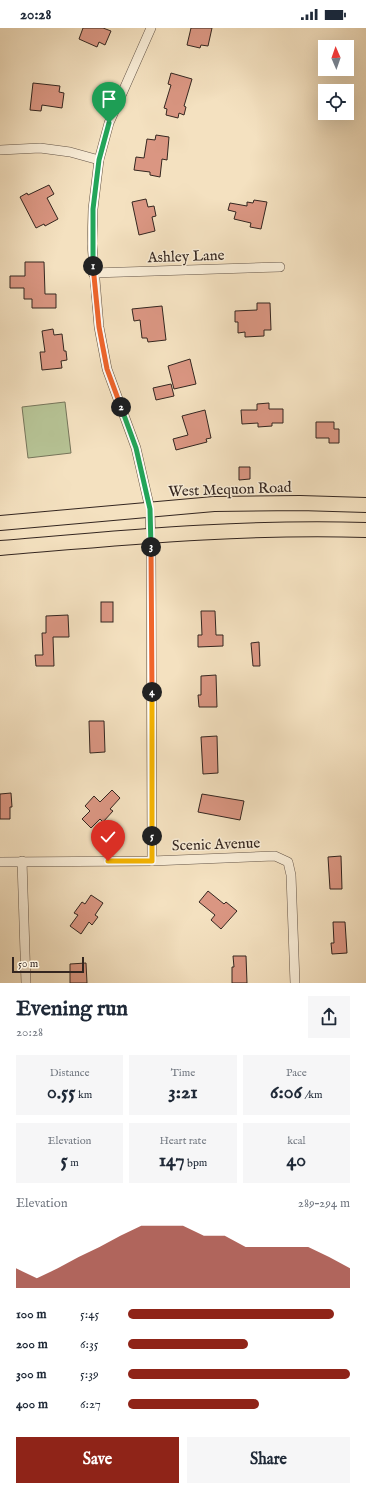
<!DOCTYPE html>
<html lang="en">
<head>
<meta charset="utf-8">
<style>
  :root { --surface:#fff; --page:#f6f6f7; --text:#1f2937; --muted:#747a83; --accent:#8f2418 }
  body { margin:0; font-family:"IM FELL English",serif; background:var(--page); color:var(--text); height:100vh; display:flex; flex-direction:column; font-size:15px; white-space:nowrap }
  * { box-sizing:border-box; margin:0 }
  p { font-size:13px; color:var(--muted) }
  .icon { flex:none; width:22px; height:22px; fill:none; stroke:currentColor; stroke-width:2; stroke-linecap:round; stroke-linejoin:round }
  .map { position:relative; height:955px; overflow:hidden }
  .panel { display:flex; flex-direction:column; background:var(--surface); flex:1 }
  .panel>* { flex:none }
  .needle { width:26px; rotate:358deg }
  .buttons { position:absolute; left:318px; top:12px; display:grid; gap:8px }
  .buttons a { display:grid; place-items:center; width:36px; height:36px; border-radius:0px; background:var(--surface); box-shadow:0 4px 16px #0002; font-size:20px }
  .scale { position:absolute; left:12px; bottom:10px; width:72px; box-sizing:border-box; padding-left:4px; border:2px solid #342620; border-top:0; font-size:11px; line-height:14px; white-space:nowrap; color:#342620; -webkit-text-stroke:3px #f8ecd6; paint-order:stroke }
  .pin { position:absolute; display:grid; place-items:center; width:34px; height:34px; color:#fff; margin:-41px -17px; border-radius:50% 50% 50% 0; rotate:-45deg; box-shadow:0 0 4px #0007 }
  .pin .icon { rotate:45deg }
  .km { position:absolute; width:20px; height:20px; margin:-10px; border-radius:50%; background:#222; color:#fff; font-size:11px; line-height:20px; text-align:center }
  .round { display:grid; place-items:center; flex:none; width:42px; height:42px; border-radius:0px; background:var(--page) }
  .head { display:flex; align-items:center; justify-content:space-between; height:68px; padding:0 16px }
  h1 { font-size:22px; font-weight:700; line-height:30px }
  .metrics { display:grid; grid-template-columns:repeat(3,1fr); gap:6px; height:68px; padding:4px 16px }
  .metrics div { display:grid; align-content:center; border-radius:0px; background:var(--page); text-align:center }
  .metrics b { font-size:20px; font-weight:700 }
  .metrics small { font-size:11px; font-weight:400 }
  .metrics p { font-size:11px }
  .chart { height:112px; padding:8px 16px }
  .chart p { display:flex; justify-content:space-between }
  .chart svg { width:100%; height:72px; margin-top:4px; fill:var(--accent); opacity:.7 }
  .cta { display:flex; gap:8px; margin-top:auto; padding:8px 16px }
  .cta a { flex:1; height:46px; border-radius:0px; background:var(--accent); color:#fff; font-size:16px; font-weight:700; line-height:46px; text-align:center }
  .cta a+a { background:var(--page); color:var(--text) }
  ul { padding:0 16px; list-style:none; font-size:13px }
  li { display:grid; grid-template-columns:64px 48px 1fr; align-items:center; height:30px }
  li i { height:10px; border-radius:5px; background:var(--accent) }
  .status { display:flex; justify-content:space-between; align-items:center; height:28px; padding:0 20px; background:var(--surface); direction:ltr }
  .status svg { height:11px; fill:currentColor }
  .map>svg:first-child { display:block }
</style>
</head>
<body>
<div class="status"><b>20:28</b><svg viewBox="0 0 49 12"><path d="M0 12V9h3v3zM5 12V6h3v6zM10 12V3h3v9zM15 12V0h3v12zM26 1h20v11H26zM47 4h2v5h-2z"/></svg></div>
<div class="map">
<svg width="366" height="955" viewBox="0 0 366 955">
  <rect width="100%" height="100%" fill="#f4e1c0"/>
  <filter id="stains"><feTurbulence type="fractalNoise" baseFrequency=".005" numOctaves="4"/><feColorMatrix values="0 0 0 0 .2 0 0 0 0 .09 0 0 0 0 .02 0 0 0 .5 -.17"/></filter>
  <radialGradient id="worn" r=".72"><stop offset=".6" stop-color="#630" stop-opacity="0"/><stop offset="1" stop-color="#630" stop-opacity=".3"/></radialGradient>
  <polygon fill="#b7c496" stroke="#76755b" points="65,374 71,425 28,430 22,379"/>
  <g fill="#da9682" stroke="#342620">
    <polygon points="83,0 103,0 111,3 105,17 99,14 97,19 79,11"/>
    <polygon points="191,0 212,0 208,18 201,17 200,20 187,17"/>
    <polygon points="171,45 192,51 184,78 186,79 184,87 179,85 178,90 166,87 167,81 164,80 171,57 168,56"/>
    <polygon points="33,55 60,58 59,64 64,65 62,80 42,77 41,83 30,82"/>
    <polygon points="156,107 169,109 167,132 162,131 160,149 150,147 150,144 134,142 136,129 144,130 147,111 155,112"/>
    <polygon points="49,157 54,166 47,170 58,191 45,198 44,196 36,200 20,169 27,165 28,167"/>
    <polygon points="146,171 148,179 154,178 156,188 152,189 155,203 139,207 132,174"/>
    <polygon points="254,172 267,174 261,201 250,199 251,195 234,191 236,184 228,182 230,175 247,178 247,174 253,175"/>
    <polygon points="25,234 44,234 45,266 56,266 56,280 32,280 32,271 24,271 24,260 10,260 10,248 25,248"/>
    <polygon points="257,275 270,275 271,302 264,302 264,308 245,309 245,304 238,305 238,294 235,294 235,283 257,282"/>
    <polygon points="162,278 166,312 148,314 147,310 142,310 140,292 134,293 132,281"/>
    <polygon points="53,301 54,307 62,306 64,323 66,323 67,332 61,333 62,340 42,342 40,324 45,324 42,303"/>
    <polygon points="190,331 196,356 174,361 168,338"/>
    <polygon points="171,356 174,368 156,372 153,360"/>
    <polygon points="269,375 269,381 283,381 283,395 272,395 272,398 258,399 258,395 242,396 241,382 257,382 257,376"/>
    <polygon points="205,382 211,410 206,411 207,414 176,422 173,411 188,407 182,388"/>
    <polygon points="316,394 334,394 334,401 339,401 339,415 329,415 329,410 316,410"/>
    <polygon points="239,439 250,439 250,451 239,452"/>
    <rect x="101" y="574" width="12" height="20"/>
    <polygon points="201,583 215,583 216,607 223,607 223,618 198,619 198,607 202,607"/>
    <polygon points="68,587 69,609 53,609 54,638 36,638 35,627 43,627 42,605 46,605 46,588"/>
    <polygon points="259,614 260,638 253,638 251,615"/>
    <polygon points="216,647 217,679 199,679 198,667 201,667 201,648"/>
    <polygon points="89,693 104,693 105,724 90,725"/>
    <polygon points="217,708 218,745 203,746 201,709"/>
    <polygon points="112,762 120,770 110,781 113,783 103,794 100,791 91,800 82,791 90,783 85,778 94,768 100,774"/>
    <polygon points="11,765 12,779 10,779 10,791 0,791 0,766"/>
    <polygon points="202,766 244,773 240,792 198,784"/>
    <polygon points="341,828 342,861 330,861 328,829"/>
    <polygon points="208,863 224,876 226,874 237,883 221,901 211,892 215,887 199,874"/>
    <polygon points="91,867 103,875 95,887 98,889 92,897 89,894 81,906 70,898 78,887 74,885 82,874 85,876"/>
    <polygon points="333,894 345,894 347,925 332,926 331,915 334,915"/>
    <polygon points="233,928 246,928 247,955 232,955 232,939 234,939"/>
    <polygon points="86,935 87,955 70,955 70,936"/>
  </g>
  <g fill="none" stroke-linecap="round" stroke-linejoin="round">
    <defs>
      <g id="street">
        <polyline points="151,0 109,95 99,132 93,181 92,216 99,299 107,341 136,420 150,481 151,520 152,833"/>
        <polyline points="0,122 40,120 70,124 99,132"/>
        <polyline points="93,245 280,239"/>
        <polyline points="22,833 26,955"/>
        <polyline points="0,834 152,833 275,828 288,834 291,847 295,955"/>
      </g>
      <g id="primary">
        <polyline points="0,495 214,476 300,475 366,477"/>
        <path d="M 0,520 C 122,510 244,498 366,502"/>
      </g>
    </defs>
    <use href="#street" stroke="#645548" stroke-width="10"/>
    <use href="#primary" stroke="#342620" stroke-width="16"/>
    <use href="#street" stroke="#f8ecd6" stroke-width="9"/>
    <use href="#primary" stroke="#f4e1c0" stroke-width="14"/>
  </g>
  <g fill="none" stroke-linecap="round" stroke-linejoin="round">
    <defs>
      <polyline id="split-1" points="93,238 93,181 99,132 109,95"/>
      <polyline id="split-2" points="93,238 99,299 107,341 121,379"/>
      <polyline id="split-3" points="121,379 136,420 150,481 151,519"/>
      <polyline id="split-4" points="151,519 152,664"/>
      <polyline id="split-5" points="152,664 152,808"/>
      <polyline id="split-6" points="108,833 152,833 152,808"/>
    </defs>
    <use href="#split-1" stroke="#fff" stroke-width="8"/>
    <use href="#split-2" stroke="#fff" stroke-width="8"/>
    <use href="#split-3" stroke="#fff" stroke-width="8"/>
    <use href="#split-4" stroke="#fff" stroke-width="8"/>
    <use href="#split-5" stroke="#fff" stroke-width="8"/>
    <use href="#split-6" stroke="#fff" stroke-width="8"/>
    <use href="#split-1" stroke="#22a559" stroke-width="5"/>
    <use href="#split-2" stroke="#f0652b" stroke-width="5"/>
    <use href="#split-3" stroke="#22a559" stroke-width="5"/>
    <use href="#split-4" stroke="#f0652b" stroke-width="5"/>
    <use href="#split-5" stroke="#f5b400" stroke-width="5"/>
    <use href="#split-6" stroke="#f5b400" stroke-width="5"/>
  </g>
  <g text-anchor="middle" stroke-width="3" stroke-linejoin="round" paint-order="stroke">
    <g font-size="15" fill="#342620" stroke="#f8ecd6">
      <text transform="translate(186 228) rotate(-2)" y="5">Ashley Lane</text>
      <text transform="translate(230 461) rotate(-2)" y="5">West Mequon Road</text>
      <text transform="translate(216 816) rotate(-2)" y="5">Scenic Avenue</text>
    </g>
  </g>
  <rect width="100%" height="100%" filter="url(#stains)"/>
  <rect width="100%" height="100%" fill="url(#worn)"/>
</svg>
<div class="buttons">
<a><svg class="needle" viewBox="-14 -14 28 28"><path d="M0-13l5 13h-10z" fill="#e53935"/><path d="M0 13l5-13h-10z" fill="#747a83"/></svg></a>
<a><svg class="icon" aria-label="locate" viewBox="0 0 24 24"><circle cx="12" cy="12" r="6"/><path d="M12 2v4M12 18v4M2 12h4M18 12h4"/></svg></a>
</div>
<div class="scale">50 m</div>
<div class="pin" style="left:109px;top:95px;background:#1e9e55"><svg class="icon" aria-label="arrive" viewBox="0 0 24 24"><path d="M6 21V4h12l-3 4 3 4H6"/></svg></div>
<div class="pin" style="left:108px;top:833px;background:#d93025"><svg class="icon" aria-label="check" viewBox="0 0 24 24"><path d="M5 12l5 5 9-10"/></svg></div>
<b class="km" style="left:93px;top:238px">1</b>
<b class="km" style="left:121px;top:379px">2</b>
<b class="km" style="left:151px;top:519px">3</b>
<b class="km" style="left:152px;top:664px">4</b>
<b class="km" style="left:152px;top:808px">5</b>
</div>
<section class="panel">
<div class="head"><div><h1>Evening run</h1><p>20:28</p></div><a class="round"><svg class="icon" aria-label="share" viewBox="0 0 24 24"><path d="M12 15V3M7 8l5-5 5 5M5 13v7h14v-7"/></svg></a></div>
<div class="metrics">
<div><p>Distance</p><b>0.55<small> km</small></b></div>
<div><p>Time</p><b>3:21</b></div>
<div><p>Pace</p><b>6:06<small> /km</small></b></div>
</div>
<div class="metrics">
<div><p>Elevation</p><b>5<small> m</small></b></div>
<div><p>Heart rate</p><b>147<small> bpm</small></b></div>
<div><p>kcal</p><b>40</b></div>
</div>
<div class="chart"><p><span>Elevation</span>289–294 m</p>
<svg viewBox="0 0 160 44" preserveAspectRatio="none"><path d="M0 44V32L10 38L20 32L30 25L40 19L50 12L60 6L70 6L80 6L90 12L100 12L110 19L120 19L130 19L140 19L150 25L160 32V44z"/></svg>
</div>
<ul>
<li><b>100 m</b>5:45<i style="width:93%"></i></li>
<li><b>200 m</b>6:35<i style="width:54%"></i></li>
<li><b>300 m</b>5:39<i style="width:100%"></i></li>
<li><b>400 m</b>6:27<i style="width:59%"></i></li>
</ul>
<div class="cta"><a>Save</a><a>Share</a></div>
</section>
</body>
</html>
